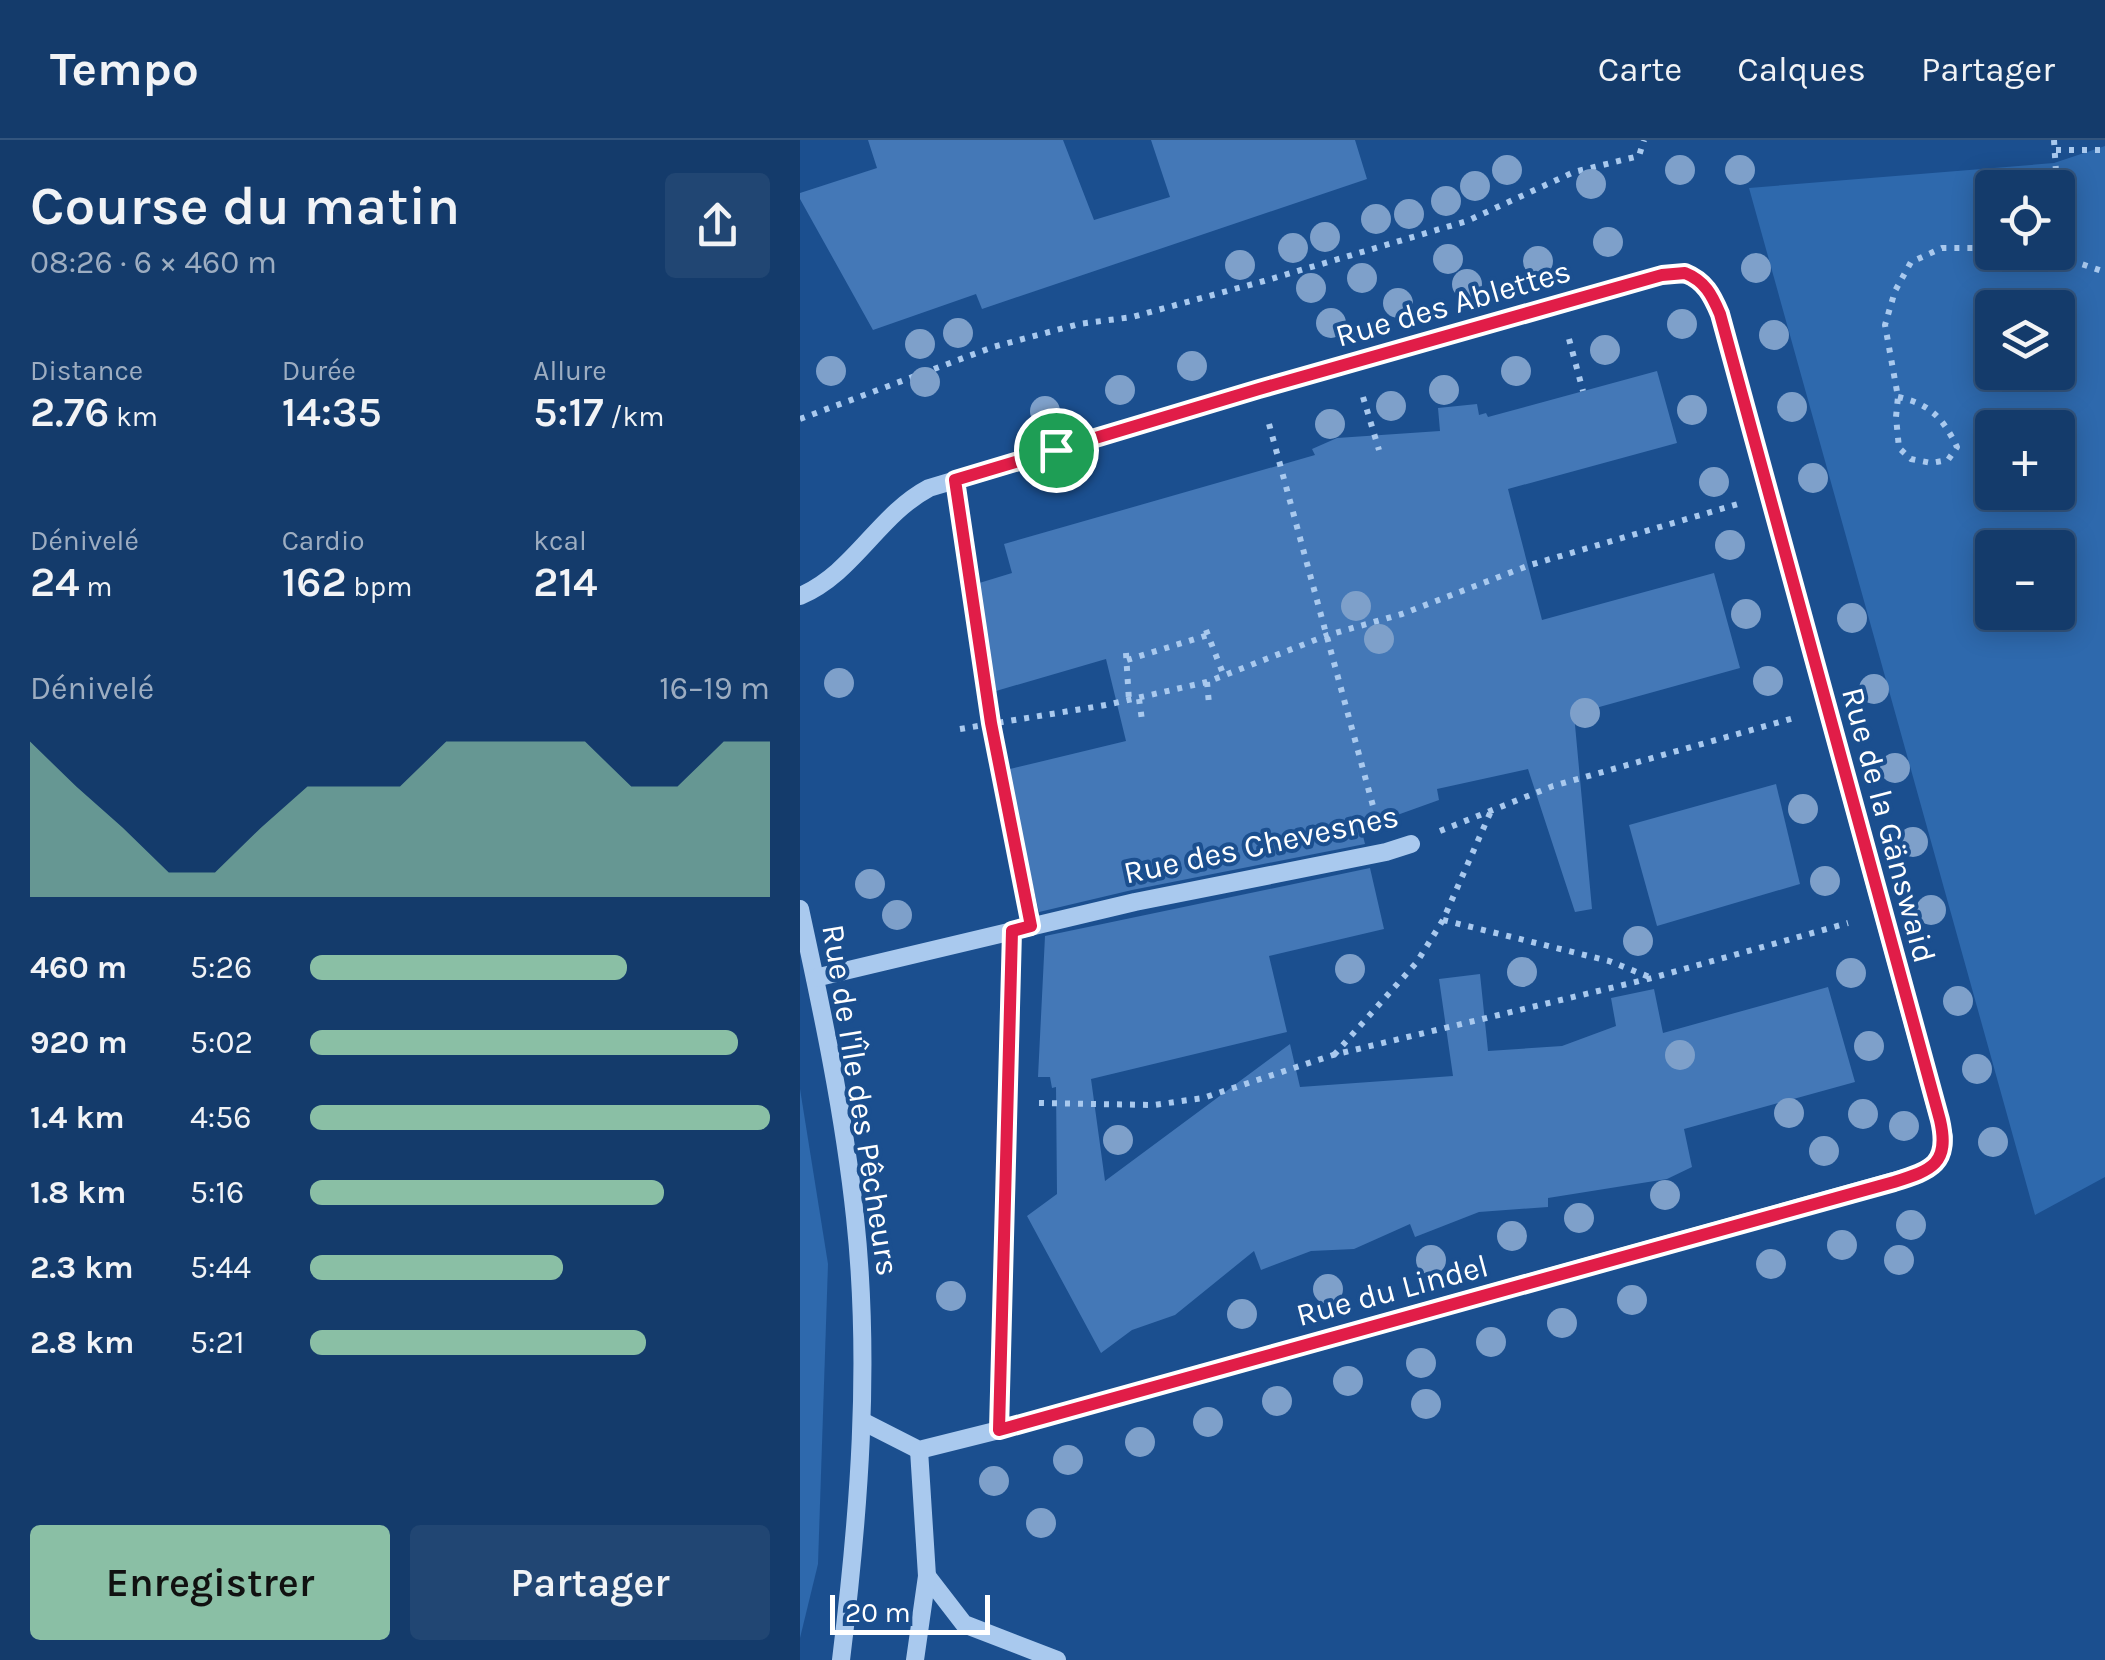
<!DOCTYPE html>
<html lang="fr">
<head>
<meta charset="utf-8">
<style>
  :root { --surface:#143b6b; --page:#214673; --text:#f1f3f6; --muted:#9dadc1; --line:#33557e; --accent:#8abfa5 }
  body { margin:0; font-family:Karla,sans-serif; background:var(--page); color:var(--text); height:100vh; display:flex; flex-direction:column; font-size:38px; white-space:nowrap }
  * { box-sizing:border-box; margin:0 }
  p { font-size:32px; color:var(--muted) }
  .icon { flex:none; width:55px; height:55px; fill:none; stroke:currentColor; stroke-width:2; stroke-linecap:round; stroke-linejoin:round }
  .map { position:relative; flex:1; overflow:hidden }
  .drawer { display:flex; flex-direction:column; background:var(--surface); width:800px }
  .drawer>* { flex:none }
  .tools { position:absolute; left:1175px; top:30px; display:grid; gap:20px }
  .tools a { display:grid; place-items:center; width:100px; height:100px; border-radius:10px; background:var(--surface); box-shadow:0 5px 25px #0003,0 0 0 2px var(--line); font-size:50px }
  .scale { position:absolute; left:30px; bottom:25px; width:160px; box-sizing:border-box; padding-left:10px; border:5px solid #fff; border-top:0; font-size:28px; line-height:35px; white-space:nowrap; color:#fff; -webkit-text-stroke:8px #1b4f8f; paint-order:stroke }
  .pin { position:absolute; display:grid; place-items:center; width:85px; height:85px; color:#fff; margin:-42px; border:5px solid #fff; border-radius:50%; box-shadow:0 2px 10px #0007 }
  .round { display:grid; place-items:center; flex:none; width:105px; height:105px; border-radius:10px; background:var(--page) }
  .overview { display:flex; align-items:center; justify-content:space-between; height:170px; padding:0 30px }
  h1 { font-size:55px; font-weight:600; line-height:75px }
  .stats { display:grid; grid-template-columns:repeat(3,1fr); gap:15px; height:170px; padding:10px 30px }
  .stats div { display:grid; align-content:center }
  .stats b { font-size:42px; font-weight:600 }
  .stats small { font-size:28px; font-weight:400 }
  .stats p { font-size:28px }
  .chart { height:280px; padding:20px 30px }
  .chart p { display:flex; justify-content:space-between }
  .chart svg { width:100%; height:180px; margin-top:10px; fill:var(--accent); opacity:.7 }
  .primary-button { display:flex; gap:20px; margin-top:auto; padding:20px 30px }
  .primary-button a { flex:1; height:115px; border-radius:10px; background:var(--accent); color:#111; font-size:40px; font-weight:600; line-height:115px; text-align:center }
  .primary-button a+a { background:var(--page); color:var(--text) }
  ul { padding:0 30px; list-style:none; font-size:32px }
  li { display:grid; grid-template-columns:160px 120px 1fr; align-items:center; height:75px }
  li i { height:25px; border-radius:12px; background:var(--accent) }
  header { display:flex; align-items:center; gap:60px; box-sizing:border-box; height:140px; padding:0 50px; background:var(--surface); border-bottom:2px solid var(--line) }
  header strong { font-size:48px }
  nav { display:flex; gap:55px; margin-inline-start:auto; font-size:35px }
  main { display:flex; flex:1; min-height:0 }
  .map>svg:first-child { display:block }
</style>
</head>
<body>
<header>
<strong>Tempo</strong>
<nav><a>Carte</a><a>Calques</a><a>Partager</a></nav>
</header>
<main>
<section class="drawer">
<div class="overview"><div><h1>Course du matin</h1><p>08:26 · 6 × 460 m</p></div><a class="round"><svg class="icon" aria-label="share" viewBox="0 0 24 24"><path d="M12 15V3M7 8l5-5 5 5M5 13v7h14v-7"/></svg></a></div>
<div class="stats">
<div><p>Distance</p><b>2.76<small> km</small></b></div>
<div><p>Durée</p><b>14:35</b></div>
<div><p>Allure</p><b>5:17<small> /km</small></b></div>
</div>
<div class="stats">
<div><p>Dénivelé</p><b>24<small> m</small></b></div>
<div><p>Cardio</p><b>162<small> bpm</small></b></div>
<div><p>kcal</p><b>214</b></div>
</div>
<div class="chart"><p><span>Dénivelé</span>16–19 m</p>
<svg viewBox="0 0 160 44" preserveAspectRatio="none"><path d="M0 44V6L10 17L20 27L30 38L40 38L50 27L60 17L70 17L80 17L90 6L100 6L110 6L120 6L130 17L140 17L150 6L160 6V44z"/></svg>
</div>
<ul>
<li><b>460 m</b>5:26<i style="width:69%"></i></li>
<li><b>920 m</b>5:02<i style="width:93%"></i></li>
<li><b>1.4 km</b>4:56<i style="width:100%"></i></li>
<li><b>1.8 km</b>5:16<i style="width:77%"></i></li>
<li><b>2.3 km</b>5:44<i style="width:55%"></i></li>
<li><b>2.8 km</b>5:21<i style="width:73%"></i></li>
</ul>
<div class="primary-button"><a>Enregistrer</a><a>Partager</a></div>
</section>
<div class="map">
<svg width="1305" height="1520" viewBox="0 0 1305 1520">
  <rect width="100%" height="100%" fill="#1b4f8f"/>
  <g fill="#2e69ad" fill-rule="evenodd">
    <path d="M 1305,6 L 1305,1037 L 1235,1075 L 949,48 L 1254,23 ZM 1192,48 L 1258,48 L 1258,112 L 1192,112 ZM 1192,168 L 1258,168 L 1258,232 L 1192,232 ZM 1192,288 L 1258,288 L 1258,352 L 1192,352 ZM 1192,408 L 1258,408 L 1258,472 L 1192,472 Z"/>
    <polygon points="0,949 28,1124 18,1424 0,1498"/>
  </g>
  <g fill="#4478b7">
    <polygon points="68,0 263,0 294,80 370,57 351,0 555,0 567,39 182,169 176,154 73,190 0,59 0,53 77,28"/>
    <polygon points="857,231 877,303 708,349 742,480 914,433 940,528 774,574 792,769 775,772 728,629 637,649 639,660 561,688 565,704 332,750 239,772 206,630 326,601 306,519 196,551 176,444 212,433 204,404 515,315 512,309 537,298 640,291 638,268 677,264 679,275 686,273 688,277"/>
    <polygon points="976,644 1000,744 857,786 829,685"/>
    <polygon points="570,728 584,789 469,816 487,892 291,939 305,1041 490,904 500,947 653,936 639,839 680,834 688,911 762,906 816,886 811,858 854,849 863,893 1028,847 1055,942 884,989 892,1027 867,1039 748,1058 748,1067 679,1072 615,1097 610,1084 554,1109 511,1111 461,1130 454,1111 375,1175 332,1190 301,1213 227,1076 257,1054 256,947 252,948 250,937 238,937 245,796"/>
  </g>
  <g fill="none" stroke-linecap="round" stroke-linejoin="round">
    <g stroke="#a9c9ee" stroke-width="6" stroke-dasharray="5 8" stroke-linecap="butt">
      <polyline points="1254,0 1257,48"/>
      <polyline points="1256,10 1305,10"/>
      <polyline points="1229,112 1258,116 1258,79"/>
      <polyline points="1258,116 1305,132"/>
      <polyline points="769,199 783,251"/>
      <polyline points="563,257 579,310"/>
      <path d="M 1098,257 C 1130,264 1143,278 1157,307 L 1148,320 L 1131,323 L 1111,319 L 1099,308 L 1096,277 L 1098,257 L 1085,185 L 1095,151 L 1111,122 L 1142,108 L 1192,108"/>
      <polyline points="0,279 193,207 279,184 332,177 464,141 667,81 774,32 839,16 844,0"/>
      <polyline points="469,284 576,677"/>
      <polyline points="160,376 191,583 224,753"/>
      <polyline points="406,490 424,536"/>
      <polyline points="326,513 329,561"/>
      <polyline points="327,520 408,495"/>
      <polyline points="407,542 409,564"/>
      <polyline points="339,559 342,580"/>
      <polyline points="160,589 306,565 407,542 528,495 602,474 730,425 938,364"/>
      <polyline points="640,691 753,646 994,578"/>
      <polyline points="643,780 809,821 852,838"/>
      <polyline points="534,915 617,822 643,780 691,671"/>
      <polyline points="239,963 354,965 403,958 533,915 852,838 1048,783"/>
    </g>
    <g stroke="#a9c9ee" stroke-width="18">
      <path d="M 0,456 C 54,433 78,375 129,348 L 459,249 L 862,135 C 898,130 907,143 920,175 L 1144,997 C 1144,1020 1132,1028 1112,1036 L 199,1290 L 119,1310 L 62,1281"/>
      <path d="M 0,769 C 22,870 44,974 55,1077 C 71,1225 59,1374 41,1520"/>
      <polyline points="15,838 335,762 586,712 611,704"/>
      <polyline points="199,1290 212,791"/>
      <polyline points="127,1436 164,1484 257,1520"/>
      <polyline points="115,1520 127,1436 119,1310"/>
    </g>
  </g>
  <g fill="#7ea0ca">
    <circle cx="707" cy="30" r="15"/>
    <circle cx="880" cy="30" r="15"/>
    <circle cx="940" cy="30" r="15"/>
    <circle cx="791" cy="44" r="15"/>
    <circle cx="675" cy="46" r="15"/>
    <circle cx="646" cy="61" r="15"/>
    <circle cx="609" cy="74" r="15"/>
    <circle cx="576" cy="79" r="15"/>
    <circle cx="525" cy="97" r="15"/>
    <circle cx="808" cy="102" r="15"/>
    <circle cx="493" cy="108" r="15"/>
    <circle cx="648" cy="119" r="15"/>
    <circle cx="738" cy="121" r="15"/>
    <circle cx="440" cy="125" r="15"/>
    <circle cx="956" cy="128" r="15"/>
    <circle cx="562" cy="138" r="15"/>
    <circle cx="667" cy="144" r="15"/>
    <circle cx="511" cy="148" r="15"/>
    <circle cx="598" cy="163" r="15"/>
    <circle cx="531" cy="183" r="15"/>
    <circle cx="882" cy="184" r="15"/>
    <circle cx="158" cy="193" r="15"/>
    <circle cx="974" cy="195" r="15"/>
    <circle cx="120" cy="204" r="15"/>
    <circle cx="805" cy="210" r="15"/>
    <circle cx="392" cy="226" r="15"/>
    <circle cx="31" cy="231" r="15"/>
    <circle cx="716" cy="231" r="15"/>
    <circle cx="125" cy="242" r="15"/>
    <circle cx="320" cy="250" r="15"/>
    <circle cx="644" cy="250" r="15"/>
    <circle cx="591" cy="266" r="15"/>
    <circle cx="992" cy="267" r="15"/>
    <circle cx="892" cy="270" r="15"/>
    <circle cx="245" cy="271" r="15"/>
    <circle cx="530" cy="284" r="15"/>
    <circle cx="1013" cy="338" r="15"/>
    <circle cx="914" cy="342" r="15"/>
    <circle cx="930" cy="405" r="15"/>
    <circle cx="556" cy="466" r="15"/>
    <circle cx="946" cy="474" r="15"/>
    <circle cx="1052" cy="478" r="15"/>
    <circle cx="579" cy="499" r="15"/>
    <circle cx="968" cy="541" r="15"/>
    <circle cx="39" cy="543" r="15"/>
    <circle cx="1074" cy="549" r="15"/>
    <circle cx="785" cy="573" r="15"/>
    <circle cx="1095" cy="628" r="15"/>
    <circle cx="1003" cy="669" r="15"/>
    <circle cx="1113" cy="702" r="15"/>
    <circle cx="1025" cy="741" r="15"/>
    <circle cx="70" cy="744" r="15"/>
    <circle cx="1131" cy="770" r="15"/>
    <circle cx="97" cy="775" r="15"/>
    <circle cx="838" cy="801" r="15"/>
    <circle cx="550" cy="829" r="15"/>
    <circle cx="722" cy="832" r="15"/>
    <circle cx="1051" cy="833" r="15"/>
    <circle cx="1158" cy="861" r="15"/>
    <circle cx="1069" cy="906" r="15"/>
    <circle cx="880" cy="915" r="15"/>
    <circle cx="1177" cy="929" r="15"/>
    <circle cx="989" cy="973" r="15"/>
    <circle cx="1063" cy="974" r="15"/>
    <circle cx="1104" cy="986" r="15"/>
    <circle cx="318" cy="1000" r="15"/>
    <circle cx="1193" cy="1002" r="15"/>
    <circle cx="1024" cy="1011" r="15"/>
    <circle cx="865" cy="1055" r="15"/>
    <circle cx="779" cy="1078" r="15"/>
    <circle cx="1111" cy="1085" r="15"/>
    <circle cx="712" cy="1096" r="15"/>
    <circle cx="1042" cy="1105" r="15"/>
    <circle cx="631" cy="1120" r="15"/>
    <circle cx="1099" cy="1120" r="15"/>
    <circle cx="971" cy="1124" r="15"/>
    <circle cx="528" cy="1149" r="15"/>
    <circle cx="151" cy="1156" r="15"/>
    <circle cx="832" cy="1160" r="15"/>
    <circle cx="442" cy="1174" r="15"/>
    <circle cx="762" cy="1183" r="15"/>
    <circle cx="691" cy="1202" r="15"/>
    <circle cx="621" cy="1223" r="15"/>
    <circle cx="548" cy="1241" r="15"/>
    <circle cx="477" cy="1261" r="15"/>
    <circle cx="626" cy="1264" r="15"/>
    <circle cx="408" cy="1282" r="15"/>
    <circle cx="340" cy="1302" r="15"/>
    <circle cx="268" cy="1320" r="15"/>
    <circle cx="194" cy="1341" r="15"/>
    <circle cx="241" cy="1383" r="15"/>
  </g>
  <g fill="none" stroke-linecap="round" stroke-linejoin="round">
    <defs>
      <path id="route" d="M 885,133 C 905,141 912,155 920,174 L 1140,980 C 1150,1024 1132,1030 1094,1042 L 199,1290 L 212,791 L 231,786 L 191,583 L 155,340 L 459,249 L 862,135 Z"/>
    </defs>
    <use href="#route" stroke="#fff" stroke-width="20"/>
    <use href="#route" stroke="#e11d48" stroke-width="12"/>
  </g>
  <g text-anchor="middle" stroke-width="8" stroke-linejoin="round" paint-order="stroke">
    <g font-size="32" fill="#fff" stroke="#1b4f8f">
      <text transform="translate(653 163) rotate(-16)" y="11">Rue des Ablettes</text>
      <text transform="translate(1089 685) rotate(75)" y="11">Rue de la Gänswaid</text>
      <text transform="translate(461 704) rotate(-12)" y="11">Rue des Chevesnes</text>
      <text transform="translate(61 960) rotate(81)" y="11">Rue de l'Île des Pêcheurs</text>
      <text transform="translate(592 1150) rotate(-15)" y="11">Rue du Lindel</text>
    </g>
  </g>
</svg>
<div class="tools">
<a><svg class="icon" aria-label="locate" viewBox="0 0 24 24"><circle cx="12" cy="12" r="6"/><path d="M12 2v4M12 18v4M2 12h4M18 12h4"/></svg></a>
<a><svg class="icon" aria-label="layers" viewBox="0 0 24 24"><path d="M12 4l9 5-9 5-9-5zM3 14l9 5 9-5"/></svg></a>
<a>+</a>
<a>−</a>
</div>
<div class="scale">20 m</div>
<div class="pin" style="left:256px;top:310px;background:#1e9e55"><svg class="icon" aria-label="arrive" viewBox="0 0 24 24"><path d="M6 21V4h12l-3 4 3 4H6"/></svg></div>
</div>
</main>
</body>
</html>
